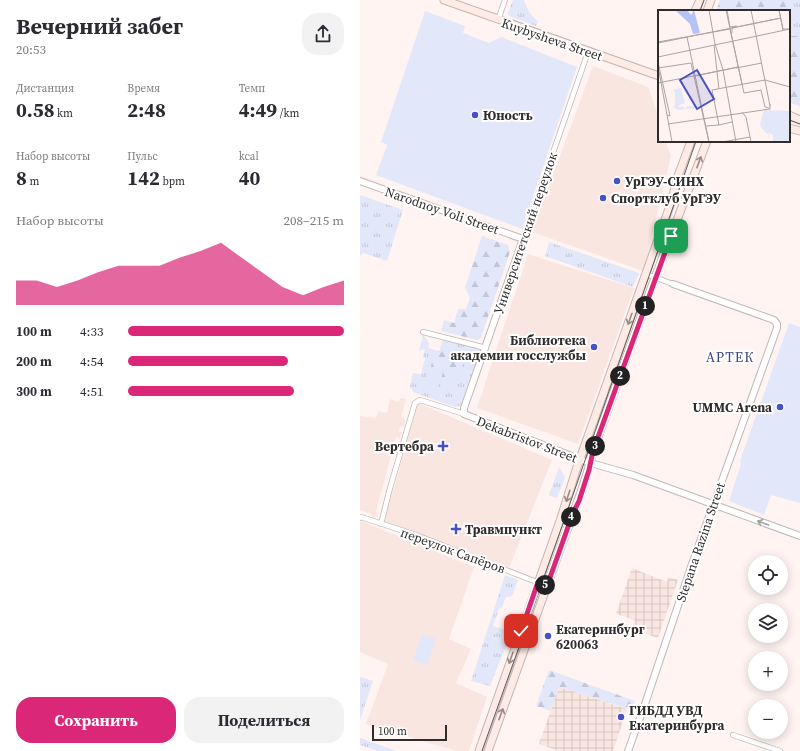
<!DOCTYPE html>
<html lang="ru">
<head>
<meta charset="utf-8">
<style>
  :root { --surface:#fff; --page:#f2f2f3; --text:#2b2b33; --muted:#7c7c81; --accent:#db2777 }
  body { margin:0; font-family:"Source Serif 4",serif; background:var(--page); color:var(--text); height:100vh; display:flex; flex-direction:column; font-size:15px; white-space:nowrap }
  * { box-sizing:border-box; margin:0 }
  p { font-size:13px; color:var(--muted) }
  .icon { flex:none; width:22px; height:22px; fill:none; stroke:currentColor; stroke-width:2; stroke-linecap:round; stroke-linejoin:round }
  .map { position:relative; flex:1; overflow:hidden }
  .sheet { display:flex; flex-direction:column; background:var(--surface); width:360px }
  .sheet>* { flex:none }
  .fabs { position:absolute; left:388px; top:555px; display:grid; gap:8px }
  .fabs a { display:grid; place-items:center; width:40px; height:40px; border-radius:50%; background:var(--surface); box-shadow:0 2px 10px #0003; font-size:20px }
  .scale { position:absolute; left:12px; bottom:10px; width:75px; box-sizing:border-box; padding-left:4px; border:2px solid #302c2b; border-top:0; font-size:11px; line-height:14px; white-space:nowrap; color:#302c2b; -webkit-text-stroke:3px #fff; paint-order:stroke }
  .pin { position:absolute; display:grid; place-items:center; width:34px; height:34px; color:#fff; margin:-17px; border-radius:8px; box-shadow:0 2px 6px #0006 }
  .km { position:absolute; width:20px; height:20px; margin:-10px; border-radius:50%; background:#222; color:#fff; font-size:11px; line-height:20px; text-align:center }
  .round { display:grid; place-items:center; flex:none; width:42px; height:42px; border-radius:16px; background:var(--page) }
  .summary { display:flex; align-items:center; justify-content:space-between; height:68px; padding:0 16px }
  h1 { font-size:22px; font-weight:700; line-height:30px }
  .figures { display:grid; grid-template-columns:repeat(3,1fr); gap:6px; height:68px; padding:4px 16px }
  .figures div { display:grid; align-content:center }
  .figures b { font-size:20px; font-weight:700 }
  .figures small { font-size:11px; font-weight:400 }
  .figures p { font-size:11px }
  .chart { height:112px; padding:8px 16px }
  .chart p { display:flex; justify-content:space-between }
  .chart svg { width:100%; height:72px; margin-top:4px; fill:var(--accent); opacity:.7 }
  .primary-button { display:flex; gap:8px; margin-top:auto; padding:8px 16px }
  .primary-button a { flex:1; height:46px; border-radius:16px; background:var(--accent); color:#fff; font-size:16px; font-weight:700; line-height:46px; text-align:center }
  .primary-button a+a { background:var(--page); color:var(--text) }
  ul { padding:0 16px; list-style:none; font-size:13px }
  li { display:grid; grid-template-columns:64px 48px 1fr; align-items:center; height:30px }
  li i { height:10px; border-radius:5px; background:var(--accent) }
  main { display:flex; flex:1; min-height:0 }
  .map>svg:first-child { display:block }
</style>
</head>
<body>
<main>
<section class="sheet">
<div class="summary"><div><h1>Вечерний забег</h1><p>20:53</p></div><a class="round"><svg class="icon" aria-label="share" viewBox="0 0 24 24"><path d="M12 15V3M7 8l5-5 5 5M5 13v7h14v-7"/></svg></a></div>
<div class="figures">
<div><p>Дистанция</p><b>0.58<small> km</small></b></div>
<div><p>Время</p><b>2:48</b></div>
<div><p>Темп</p><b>4:49<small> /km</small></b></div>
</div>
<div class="figures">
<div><p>Набор высоты</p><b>8<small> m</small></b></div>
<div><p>Пульс</p><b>142<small> bpm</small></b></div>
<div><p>kcal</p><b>40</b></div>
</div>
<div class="chart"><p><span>Набор высоты</span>208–215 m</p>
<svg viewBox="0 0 160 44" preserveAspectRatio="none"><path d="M0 44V29L10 29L20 33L30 29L40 24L50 20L60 20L70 20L80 15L90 11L100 6L110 15L120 24L130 33L140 38L150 33L160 29V44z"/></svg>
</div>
<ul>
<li><b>100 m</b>4:33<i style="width:100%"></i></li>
<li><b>200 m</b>4:54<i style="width:74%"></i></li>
<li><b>300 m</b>4:51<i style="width:77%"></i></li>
</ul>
<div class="primary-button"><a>Сохранить</a><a>Поделиться</a></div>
</section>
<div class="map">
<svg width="440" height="751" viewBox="0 0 440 751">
  <defs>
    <pattern id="industrial-grid" width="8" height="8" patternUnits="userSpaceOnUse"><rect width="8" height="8" fill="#f9e6e1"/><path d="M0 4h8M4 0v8" fill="none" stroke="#d6c5c1"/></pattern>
    <pattern id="grass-tufts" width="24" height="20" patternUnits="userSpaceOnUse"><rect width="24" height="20" fill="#e2e7f9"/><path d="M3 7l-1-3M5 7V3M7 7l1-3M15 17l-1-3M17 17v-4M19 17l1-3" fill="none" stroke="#c2c6d6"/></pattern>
    <pattern id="forest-firs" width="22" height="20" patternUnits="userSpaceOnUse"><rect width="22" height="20" fill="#e2e7f9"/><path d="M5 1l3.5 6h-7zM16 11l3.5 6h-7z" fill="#c2c6d6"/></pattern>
  </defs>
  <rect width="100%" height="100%" fill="#fff4f1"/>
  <g fill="#f9e6e1">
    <polygon points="233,66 288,87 299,118 299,141 306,141 311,156 288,251 290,252 283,271 172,232"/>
    <polygon points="168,254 274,288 218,444 117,408"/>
    <polygon points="40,398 46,399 41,417 45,419 45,423 44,426 40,427 39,432 42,432 40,438 36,437 16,511 18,515 17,517 14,518 12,517 11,514 0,510 0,416 16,418 18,411 27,413 30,399 39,402"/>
    <polygon points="58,403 192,460 149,568 24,523"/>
    <polygon points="1,521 114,567 89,639 111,649 96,683 127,697 109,751 96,751 6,724 28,664 0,652 0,522"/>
  </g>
  <g fill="url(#industrial-grid)">
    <polygon points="272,568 307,582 309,577 318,580 298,638 274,630 273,625 275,620 256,614"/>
    <polygon points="199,687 267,709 253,751 198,751 179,744"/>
  </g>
  <g fill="url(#grass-tufts)">
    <path d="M 153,0 L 164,0 C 167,9 170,15 178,21 L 176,26 L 149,16 L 148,13 Z"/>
    <polygon points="360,0 440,0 440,106 429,102 429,11 356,11"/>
    <polygon points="0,195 43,210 27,261 3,253 0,256"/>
    <polygon points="189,242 279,273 273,287 185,256"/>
    <polygon points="63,335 69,342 68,348 79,351 83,340 118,348 120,351 100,406 95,407 53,392 50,386 53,373 61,374 65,359 63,356 65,349 59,351"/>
    <polygon points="199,467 205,477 197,498 189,495"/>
    <polygon points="145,575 158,580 152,596 146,597 142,607 139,609 133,626 145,630 148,641 130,686 111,681"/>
    <polygon points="0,677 13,681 0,720"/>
    <polygon points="0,738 37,751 18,751 0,745"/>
  </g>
  <g fill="url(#forest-firs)">
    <polygon points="360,0 435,0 434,2 419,11 364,11 357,9"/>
    <polygon points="440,34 440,106 429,102 429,36 436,36"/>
    <polygon points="122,236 148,245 150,252 121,338 117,340 81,331 84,320 94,323 98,309 106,309 110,298 105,287"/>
    <polygon points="91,348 106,352 101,371 94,376 91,382 81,380 83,372 71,367 73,355 81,353 82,349"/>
    <polygon points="189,670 275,701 272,710 199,687 190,711 176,706"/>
  </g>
  <g fill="#e2e7f9">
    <polygon points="65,11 105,26 103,33 129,43 141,37 217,67 162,229 16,175 27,145 21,142"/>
    <polygon points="429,323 440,327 440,503 411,495 404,515 369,501 381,464 380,461"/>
    <polygon points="68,369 82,372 77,395 63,391"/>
    <polygon points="62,634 76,639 67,665 53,660"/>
  </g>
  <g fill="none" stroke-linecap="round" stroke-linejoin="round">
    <defs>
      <g id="minor">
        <polyline points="138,20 145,0"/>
        <polyline points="163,239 228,52"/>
        <polyline points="286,274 313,284"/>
        <polyline points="63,332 126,348"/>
        <polyline points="0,518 1,517 56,535 187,586"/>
        <polyline points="21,524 30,488 55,403 60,400 104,414"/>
        <polyline points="373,735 420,751"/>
      </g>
      <g id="tertiary">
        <polyline points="0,181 163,239 104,408 104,414 227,462 273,475 440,536"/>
        <polyline points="268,751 284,707 332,564 417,328 417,324 414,320 313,284"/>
      </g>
      <g id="secondary">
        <polyline points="84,0 299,76"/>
        <polyline points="335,11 340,0"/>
        <polyline points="347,11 351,0"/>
        <polyline points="429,115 440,120"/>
        <polyline points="429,128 440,131"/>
        <polyline points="119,751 201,518 216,470 311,203 318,176 331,141"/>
        <path d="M 128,751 L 203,541 C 214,511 226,483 233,451 L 292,286 L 347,141"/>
      </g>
    </defs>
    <use href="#minor" stroke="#c0b6b4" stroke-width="6"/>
    <use href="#tertiary" stroke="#c0b6b4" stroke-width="8"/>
    <use href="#secondary" stroke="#c0b6b4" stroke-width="9"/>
    <use href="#minor" stroke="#fff" stroke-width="4.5"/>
    <use href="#tertiary" stroke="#fff" stroke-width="6"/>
    <use href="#secondary" stroke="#ffebe6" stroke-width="7"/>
    <g stroke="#605b59" stroke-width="1">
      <polyline points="340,11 344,0"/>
      <polyline points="429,120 440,124"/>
      <polyline points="122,751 206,515 336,141"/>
    </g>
  </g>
  <defs><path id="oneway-shaft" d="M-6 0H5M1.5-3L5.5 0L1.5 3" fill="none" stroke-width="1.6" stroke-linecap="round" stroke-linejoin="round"/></defs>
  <g stroke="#988c88">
    <use href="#oneway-shaft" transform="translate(339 162) rotate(-70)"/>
    <use href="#oneway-shaft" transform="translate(270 319) rotate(109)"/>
    <use href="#oneway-shaft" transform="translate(208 496) rotate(108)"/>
    <use href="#oneway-shaft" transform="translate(151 658) rotate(109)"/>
    <use href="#oneway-shaft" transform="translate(141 714) rotate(-70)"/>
  </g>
  <use stroke="#a2a0a0" href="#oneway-shaft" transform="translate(403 523) rotate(-160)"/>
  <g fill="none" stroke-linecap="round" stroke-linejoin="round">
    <defs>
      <polyline id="route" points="161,631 178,582 187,586 213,513 219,501 229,470 233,451 311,236"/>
    </defs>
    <use href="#route" stroke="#fff" stroke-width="8"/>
    <use href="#route" stroke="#db2777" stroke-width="5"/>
  </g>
  <g fill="#4752c7" stroke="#fff" stroke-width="1.5">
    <circle cx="115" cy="115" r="4"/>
    <circle cx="257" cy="181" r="4"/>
    <circle cx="243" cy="198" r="4"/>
    <circle cx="234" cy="347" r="4"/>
    <circle cx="420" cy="407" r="4"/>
    <path d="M81 440h4v4h4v4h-4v4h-4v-4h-4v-4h4z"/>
    <path d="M94 523h4v4h4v4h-4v4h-4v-4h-4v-4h4z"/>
    <circle cx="188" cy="636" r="4"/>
    <circle cx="261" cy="717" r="4"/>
  </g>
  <g text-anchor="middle" stroke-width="4" stroke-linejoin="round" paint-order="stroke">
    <g font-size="13" fill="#302c2b" stroke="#fff">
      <text transform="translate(192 39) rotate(19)" y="5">Kuybysheva Street</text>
      <text transform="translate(82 210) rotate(19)" y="5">Narodnoy Voli Street</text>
      <text transform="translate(165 233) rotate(-71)" y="5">Университетский переулок</text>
      <text transform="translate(167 439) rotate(21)" y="5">Dekabristov Street</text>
      <text transform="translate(340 542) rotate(-71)" y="5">Stepana Razina Street</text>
      <text transform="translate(93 550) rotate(20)" y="5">переулок Сапёров</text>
    </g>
    <g font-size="13" font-weight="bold" fill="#302c2b" stroke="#fff" text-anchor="start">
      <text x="123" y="120">Юность</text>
      <text x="265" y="186">УрГЭУ-СИНХ</text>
      <text x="251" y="203">Спортклуб УрГЭУ</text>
      <text x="226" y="345" text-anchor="end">Библиотека<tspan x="226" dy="15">академии госслужбы</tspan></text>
      <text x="412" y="412" text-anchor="end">UMMC Arena</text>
      <text x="74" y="451" text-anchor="end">Вертебра</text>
      <text x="105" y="534">Травмпункт</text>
      <text x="196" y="634">Екатеринбург<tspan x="196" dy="15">620063</tspan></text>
      <text x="269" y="715">ГИБДД УВД<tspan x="269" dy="15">Екатеринбурга</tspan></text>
    </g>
    <g font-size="14" letter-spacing="1" fill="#3d4884" stroke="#fff">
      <text x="370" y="362">АРТЕК</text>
    </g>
  </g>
  <g transform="translate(298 10)">
    <rect width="132" height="132" fill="#fff4f1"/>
    <path d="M 106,100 L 132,101 L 132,132 L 115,132 L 115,125 L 112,123 L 110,130 L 111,122 L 102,114 Z" fill="#e2e7f9"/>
    <path d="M 23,78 L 27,93 L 21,95 L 21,97 L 25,96 L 26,99 L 30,96 L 37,96 L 38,98 L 20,100 L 15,97 L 17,95 L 17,83 L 15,80 ZM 129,101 L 132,101 L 132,132 L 122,132 L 121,127 L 109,117 L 107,119 L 111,122 L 109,124 L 101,115 L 104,116 L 103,110 L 107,112 L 108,106 L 108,114 L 112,113 L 110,104 L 112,104 L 115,112 L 113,113 L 112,115 L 122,115 L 116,107 L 118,106 L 118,109 L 125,114 L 130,109 L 130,103 L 126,105 Z" fill="#e2e7f9"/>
    <path d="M 17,0 L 29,0 L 33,5 L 36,0 L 42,23 L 35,24 L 32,14 Z" fill="#b6c2f5"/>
    <path fill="none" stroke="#aca4a2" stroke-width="1" d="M 51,0 L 57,34 L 65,60 L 78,132M 68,0 L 84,74M 69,0 L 72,17 L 79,16M 93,0 L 112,96M 121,0 L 125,20M 121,0 L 125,19 L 132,19M 74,23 L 74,18 L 123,8M 29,27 L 51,132M 0,32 L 72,19 L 86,83 L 103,80 L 107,97 L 111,98M 0,33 L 123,8M 56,35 L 61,79M 0,47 L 132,19M 0,52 L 12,106 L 9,105M 0,56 L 14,132M 0,58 L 33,53 L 51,132M 78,58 L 104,53M 37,66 L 80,57M 0,73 L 81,57M 84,102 L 88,107 L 93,132M 74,112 L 61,115 L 54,80 L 107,70 L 132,77M 10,114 L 112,99 L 112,94M 48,116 L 61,115M 64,132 L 92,127"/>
    <path fill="#4752c7" fill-opacity="0.15" stroke="#4752c7" stroke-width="2" d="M 39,60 L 56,89 L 39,99 L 22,70 Z"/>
    <rect width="132" height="132" fill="none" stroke="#302c2b" stroke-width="2"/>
  </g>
</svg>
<div class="fabs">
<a><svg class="icon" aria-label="locate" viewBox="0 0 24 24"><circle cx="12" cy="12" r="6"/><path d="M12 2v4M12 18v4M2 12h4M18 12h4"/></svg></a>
<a><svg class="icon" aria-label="layers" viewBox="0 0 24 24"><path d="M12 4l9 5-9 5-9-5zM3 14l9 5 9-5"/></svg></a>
<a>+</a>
<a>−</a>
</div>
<div class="scale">100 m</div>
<div class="pin" style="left:311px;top:236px;background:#1e9e55"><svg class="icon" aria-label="arrive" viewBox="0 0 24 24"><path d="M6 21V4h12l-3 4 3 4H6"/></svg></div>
<div class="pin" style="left:161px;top:631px;background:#d93025"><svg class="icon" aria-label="check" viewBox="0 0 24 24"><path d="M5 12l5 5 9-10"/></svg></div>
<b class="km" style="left:285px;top:306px">1</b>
<b class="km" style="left:260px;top:376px">2</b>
<b class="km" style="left:235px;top:446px">3</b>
<b class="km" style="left:211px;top:517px">4</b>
<b class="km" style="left:185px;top:585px">5</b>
</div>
</main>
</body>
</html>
